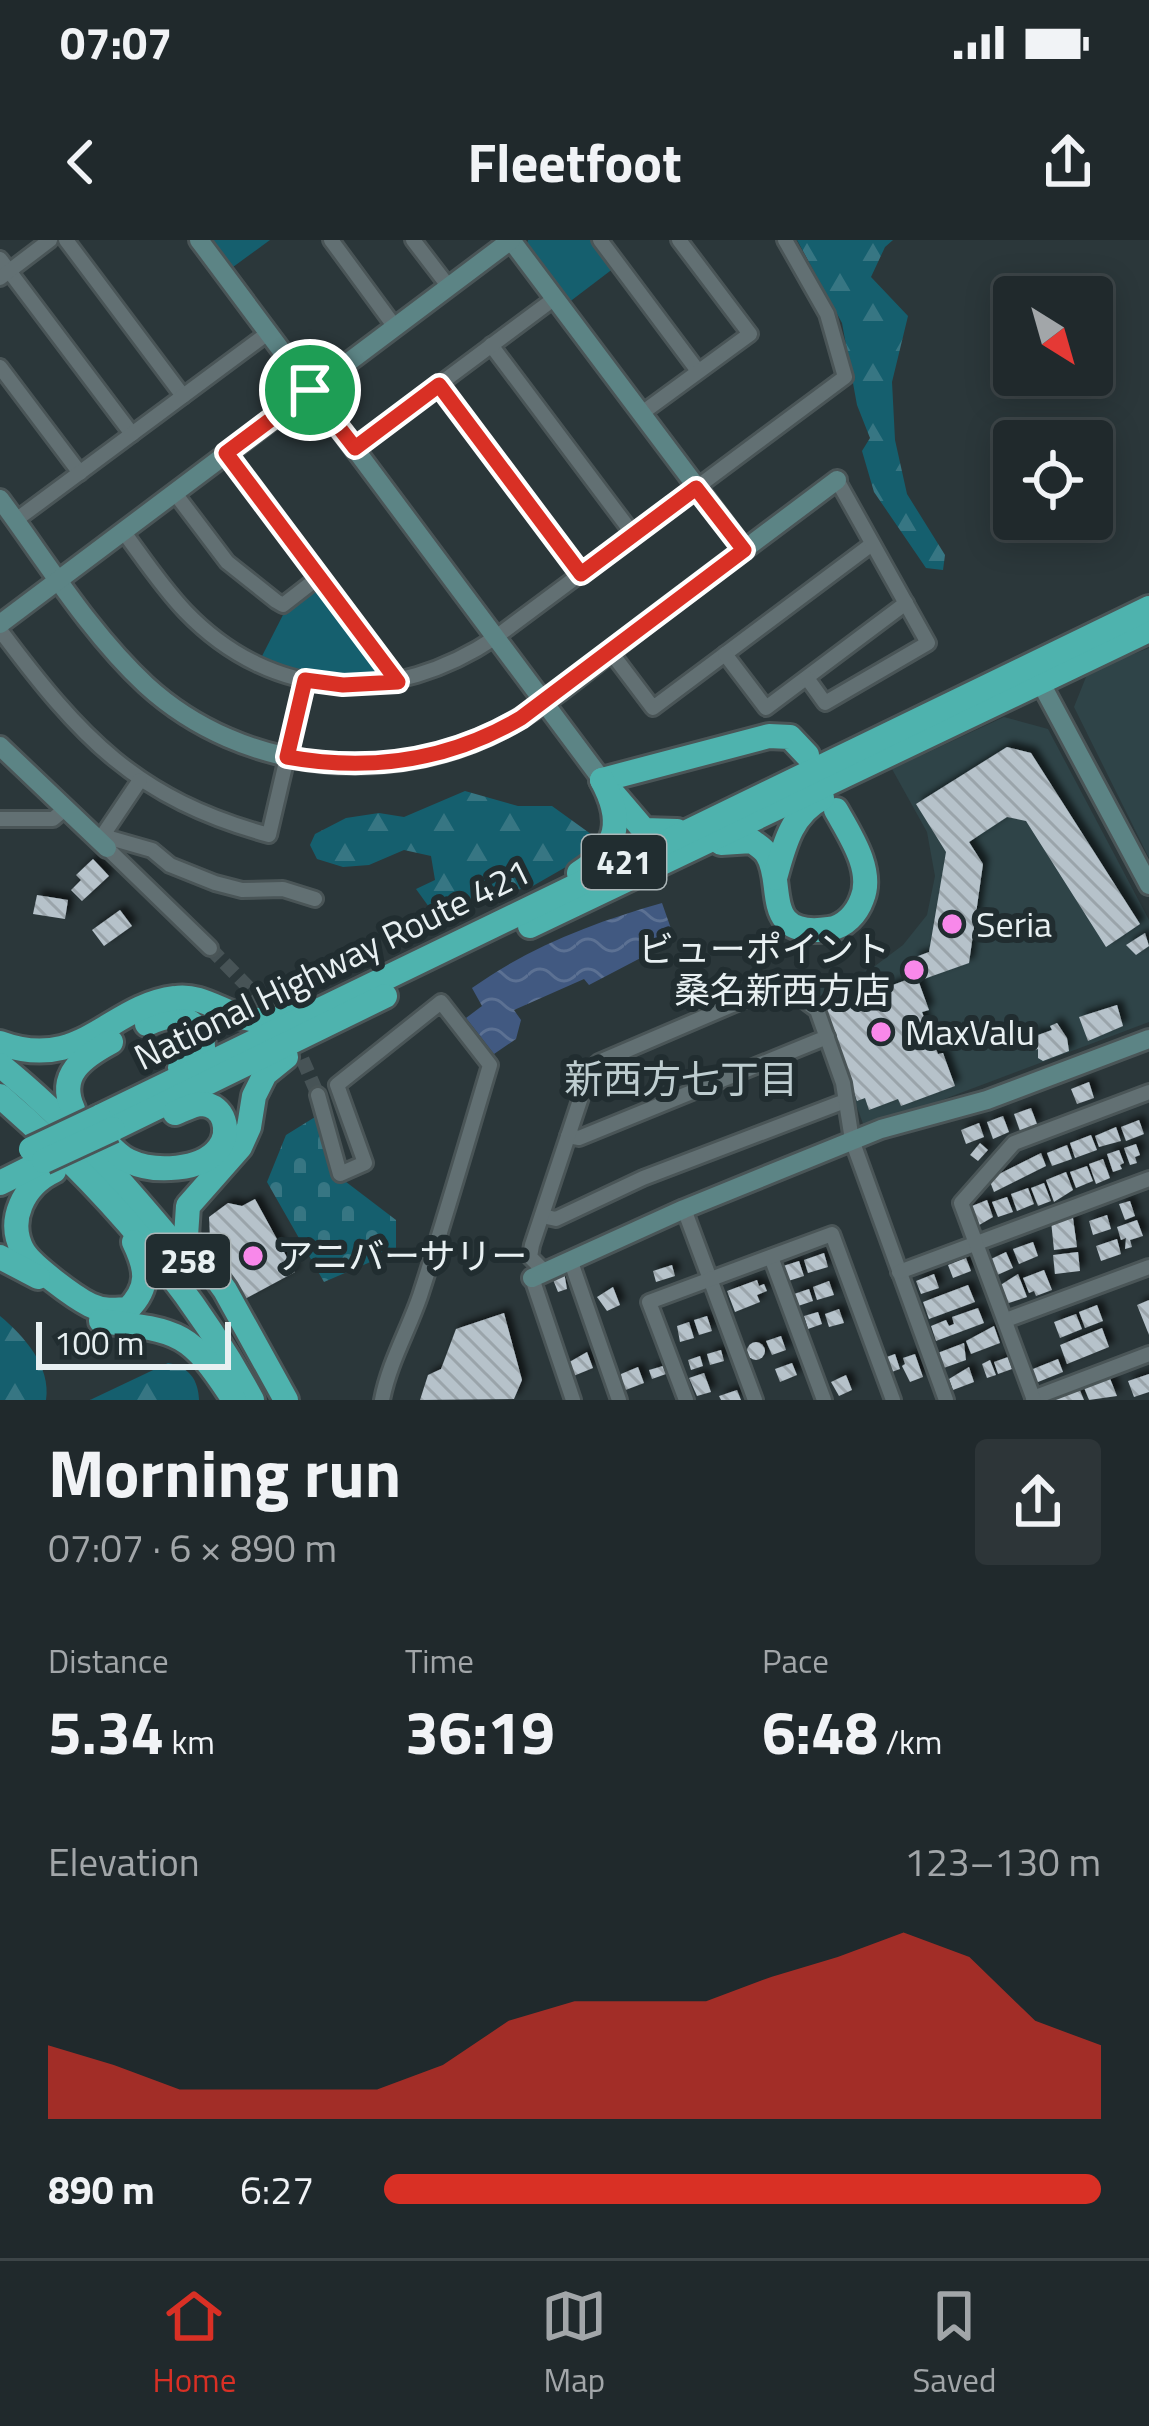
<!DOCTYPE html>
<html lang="en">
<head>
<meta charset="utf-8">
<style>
  :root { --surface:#20292c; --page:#2d3538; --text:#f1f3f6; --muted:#a2a6a9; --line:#3d4548; --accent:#d93025 }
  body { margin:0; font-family:"Titillium Web","Noto Sans JP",sans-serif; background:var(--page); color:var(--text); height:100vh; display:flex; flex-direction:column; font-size:45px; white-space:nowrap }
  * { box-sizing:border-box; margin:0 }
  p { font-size:39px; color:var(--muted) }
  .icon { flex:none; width:66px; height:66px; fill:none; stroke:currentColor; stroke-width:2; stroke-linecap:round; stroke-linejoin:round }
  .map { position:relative; height:1160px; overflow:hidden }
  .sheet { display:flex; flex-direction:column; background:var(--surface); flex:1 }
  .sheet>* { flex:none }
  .needle { width:78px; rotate:143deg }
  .fabs { position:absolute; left:993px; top:36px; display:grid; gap:24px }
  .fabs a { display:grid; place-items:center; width:120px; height:120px; border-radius:12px; background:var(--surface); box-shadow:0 6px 30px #0003,0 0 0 3px var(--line); font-size:60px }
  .scale { position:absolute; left:36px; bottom:30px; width:195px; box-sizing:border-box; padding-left:12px; border:6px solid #e8f0f2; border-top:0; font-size:33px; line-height:42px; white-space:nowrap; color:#e8f0f2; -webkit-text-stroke:9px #212d30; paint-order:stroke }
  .pin { position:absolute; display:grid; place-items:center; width:102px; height:102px; color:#fff; margin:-51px; border:6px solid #fff; border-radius:50%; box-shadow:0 3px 12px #0007 }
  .round { display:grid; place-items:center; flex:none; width:126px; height:126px; border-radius:12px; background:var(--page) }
  .summary { display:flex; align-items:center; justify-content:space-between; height:204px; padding:0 48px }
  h1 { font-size:66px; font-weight:700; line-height:90px }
  .figures { display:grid; grid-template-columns:repeat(3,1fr); gap:18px; height:204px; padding:12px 48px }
  .figures div { display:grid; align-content:center }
  .figures b { font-size:60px; font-weight:700 }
  .figures small { font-size:33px; font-weight:400 }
  .figures p { font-size:33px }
  .chart { height:336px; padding:24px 48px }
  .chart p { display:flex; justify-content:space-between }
  .chart svg { width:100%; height:216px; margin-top:12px; fill:var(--accent); opacity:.7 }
  ul { padding:0 48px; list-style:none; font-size:39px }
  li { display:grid; grid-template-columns:192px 144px 1fr; align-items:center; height:90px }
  li i { height:30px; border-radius:15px; background:var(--accent) }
  .status { display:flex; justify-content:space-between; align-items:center; height:84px; padding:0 60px; background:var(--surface); direction:ltr }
  .status svg { height:33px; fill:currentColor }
  header { display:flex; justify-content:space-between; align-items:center; height:156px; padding:0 48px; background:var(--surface); font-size:54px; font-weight:700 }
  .tabs { display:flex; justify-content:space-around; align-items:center; height:168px; border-top:3px solid var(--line); background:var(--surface); font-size:33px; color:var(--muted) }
  .tabs a { display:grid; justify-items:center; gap:6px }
  .tabs .active { color:var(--accent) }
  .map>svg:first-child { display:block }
</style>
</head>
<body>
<div class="status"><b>07:07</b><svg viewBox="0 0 49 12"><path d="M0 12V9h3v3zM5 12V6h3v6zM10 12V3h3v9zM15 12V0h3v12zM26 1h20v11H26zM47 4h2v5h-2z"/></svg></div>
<header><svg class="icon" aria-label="back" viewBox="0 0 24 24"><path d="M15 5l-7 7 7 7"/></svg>Fleetfoot<svg class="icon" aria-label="share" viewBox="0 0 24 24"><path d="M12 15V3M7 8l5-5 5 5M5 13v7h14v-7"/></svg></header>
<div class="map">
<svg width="1149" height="1160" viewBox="0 0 1149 1160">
  <defs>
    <pattern id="forest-firs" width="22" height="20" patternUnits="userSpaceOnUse" patternTransform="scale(3)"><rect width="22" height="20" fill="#155f6e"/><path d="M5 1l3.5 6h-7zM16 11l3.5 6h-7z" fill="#377683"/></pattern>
    <pattern id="cemetery-stones" width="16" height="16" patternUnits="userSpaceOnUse" patternTransform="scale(3)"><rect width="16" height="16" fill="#155f6e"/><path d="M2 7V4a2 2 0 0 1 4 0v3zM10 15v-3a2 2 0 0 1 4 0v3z" fill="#377683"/></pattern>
    <pattern id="water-waves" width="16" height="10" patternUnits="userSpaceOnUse" patternTransform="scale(3)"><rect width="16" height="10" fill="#415981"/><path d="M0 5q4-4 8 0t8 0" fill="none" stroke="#5c7193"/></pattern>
    <pattern id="building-back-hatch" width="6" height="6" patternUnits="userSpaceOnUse" patternTransform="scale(3)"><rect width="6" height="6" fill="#b6c2ca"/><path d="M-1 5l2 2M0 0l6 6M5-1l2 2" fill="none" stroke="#9aa4aa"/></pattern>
    <filter id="shadow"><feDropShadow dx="5.5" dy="-5.5" stdDeviation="3" flood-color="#0009"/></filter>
  </defs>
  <rect width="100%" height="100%" fill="#2b373a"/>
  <g fill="#2f4448">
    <polygon points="1149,408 1149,618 1074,467 1088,432"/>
    <polygon points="1004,477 1048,489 1149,680 1149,782 865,889 810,740 833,739 871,729 903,705 927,675 935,636 927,592 892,529"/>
  </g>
  <g fill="url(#forest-firs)">
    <polygon points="797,0 893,0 885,7 871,37 908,76 892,142 895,200 907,254 945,315 943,330 926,328 874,252 862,211 870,198 857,165 842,83"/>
    <polygon points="465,551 518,566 552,566 595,597 592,612 531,647 429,667 416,649 435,640 431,616 404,610 369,625 343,627 317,619 310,605 315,594 346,578 379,573 404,577"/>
    <path d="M 0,1076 C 24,1096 51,1126 46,1160 L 0,1160 Z"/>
    <path d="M 168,1123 C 189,1127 198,1139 199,1160 L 90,1160 Z"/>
  </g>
  <polygon fill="url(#cemetery-stones)" points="315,877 333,932 396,980 396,1011 324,1042 267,942 286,895"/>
  <g fill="#155f6e">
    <polygon points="212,0 270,0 233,27"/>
    <polygon points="528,0 593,0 614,28 568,63 526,7"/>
    <polygon points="315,348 322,348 383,429 377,438 305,435 261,418 285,371"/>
  </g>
  <path fill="url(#water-waves)" d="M 662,663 L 675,700 L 589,745 L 584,739 L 514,770 L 521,780 L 516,799 L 494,814 L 466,778 L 482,766 L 472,748 C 529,707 595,682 662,663 Z"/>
  <g fill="url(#building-back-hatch)" filter="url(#shadow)">
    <polygon points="1007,507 1031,513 1140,684 1106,707 1026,581 1007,577 969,602 983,624 969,723 921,740 917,737 929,770 922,772 938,814 943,813 955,846 901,866 898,859 869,870 865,858 857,861 824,771 906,740 902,731 916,725 913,718 929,712 946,612 916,564"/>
    <polygon points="93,619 109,636 82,661 71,650 81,640 76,635"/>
    <polygon points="37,655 68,660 65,679 33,674"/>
    <polygon points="120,670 132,686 104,706 92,690"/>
    <polygon points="1145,693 1149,706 1136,715 1126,705"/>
    <polygon points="1117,765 1123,786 1088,801 1079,777"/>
    <polygon points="1057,783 1067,798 1069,811 1043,821 1038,818 1038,809 1035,810 1032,793 1036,791 1038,795 1052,790 1050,786"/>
    <polygon points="1089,842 1094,858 1077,864 1071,849"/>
    <polygon points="1031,868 1037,884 1020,891 1014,874"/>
    <polygon points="1003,876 1009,892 993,899 987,882"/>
    <polygon points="1139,880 1144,894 1126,901 1121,887"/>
    <polygon points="979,883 984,897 966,904 961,890"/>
    <polygon points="1116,887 1121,901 1099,907 1095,896"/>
    <polygon points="1091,895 1097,910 1075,918 1070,903"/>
    <polygon points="980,903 988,910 978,921 970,915"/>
    <polygon points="1136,904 1140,915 1135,917 1137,923 1130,925 1124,908"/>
    <polygon points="1067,905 1072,919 1052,926 1047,913"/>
    <polygon points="1119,910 1124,923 1120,925 1122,929 1113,932 1107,914"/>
    <polygon points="1041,913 1046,926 994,952 989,939"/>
    <polygon points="1103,919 1110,938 1096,944 1089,924"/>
    <polygon points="1087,926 1093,941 1076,948 1070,932"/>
    <polygon points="1066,932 1073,950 1054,962 1046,940"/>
    <polygon points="1044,943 1051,961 1038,966 1031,948"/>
    <polygon points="1028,948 1034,964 1017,971 1011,954"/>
    <polygon points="1007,957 1013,972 998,977 992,962"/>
    <polygon points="255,959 295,1032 245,1059 210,999 209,977 228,963 242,966"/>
    <polygon points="987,960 993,977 974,988 967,968"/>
    <polygon points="1130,961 1135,976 1125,980 1119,964"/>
    <polygon points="1107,975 1111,989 1093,995 1089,981"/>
    <polygon points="1073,978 1077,1007 1054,1010 1051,981"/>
    <polygon points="1137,980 1143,996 1130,1000 1132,1007 1125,1009 1126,998 1121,1000 1117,987"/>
    <polygon points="1117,999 1121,1014 1101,1021 1096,1006"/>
    <polygon points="1033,1002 1038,1016 1019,1024 1013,1009"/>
    <polygon points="1006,1012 1013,1028 995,1036 989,1020"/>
    <polygon points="1078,1012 1080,1031 1055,1034 1053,1015"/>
    <polygon points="824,1013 828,1027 808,1033 804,1020"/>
    <polygon points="966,1018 971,1031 953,1038 948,1025"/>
    <polygon points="799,1021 804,1036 785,1042 780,1027"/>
    <polygon points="672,1025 675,1036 656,1042 653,1031"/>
    <polygon points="1044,1030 1052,1050 1036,1056 1034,1051 1029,1053 1023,1038"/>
    <polygon points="564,1032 567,1049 558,1052 552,1037"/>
    <polygon points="934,1034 939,1048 921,1054 916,1041"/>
    <polygon points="1018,1034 1027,1057 1006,1064 999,1046"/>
    <polygon points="757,1040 759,1046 764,1044 767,1051 757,1055 760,1062 735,1072 727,1051"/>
    <polygon points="829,1041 834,1055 817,1060 813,1047"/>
    <polygon points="968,1045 975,1062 929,1079 923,1062"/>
    <polygon points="613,1047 620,1065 607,1071 597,1057"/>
    <polygon points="809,1049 813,1061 798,1066 794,1054"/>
    <polygon points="1149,1060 1149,1095 1137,1065"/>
    <polygon points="1097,1065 1103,1081 1085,1088 1079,1072"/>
    <polygon points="978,1068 984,1083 936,1101 931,1086 946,1080 949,1086 954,1084 952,1077"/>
    <polygon points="839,1069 844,1083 829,1087 825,1074"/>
    <polygon points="818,1072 822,1084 808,1089 804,1076"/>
    <polygon points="504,1073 522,1140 514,1159 420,1160 428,1135 441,1129 456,1089"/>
    <polygon points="1076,1074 1082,1089 1060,1098 1054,1082"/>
    <polygon points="707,1076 712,1091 699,1095 694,1080"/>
    <polygon points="689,1082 694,1098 680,1102 677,1086"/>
    <polygon points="994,1086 1000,1103 971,1114 966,1101"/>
    <polygon points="1102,1088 1109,1107 1067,1124 1060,1105"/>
    <polygon points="781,1096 786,1110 772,1115 766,1101"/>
    <circle cx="756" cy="1111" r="9"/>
    <polygon points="964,1103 966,1120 941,1129 935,1114"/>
    <polygon points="721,1110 724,1121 710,1125 707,1114"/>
    <polygon points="587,1112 593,1128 571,1137 566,1124"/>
    <polygon points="895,1114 900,1129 889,1133 884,1118"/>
    <polygon points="915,1114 923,1137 910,1142 902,1126 905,1124 903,1118"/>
    <polygon points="700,1116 703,1126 691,1130 688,1120"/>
    <polygon points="1008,1117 1012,1129 998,1134 994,1122"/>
    <polygon points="1058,1119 1063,1132 1033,1144 1028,1131"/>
    <polygon points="990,1120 996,1135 987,1138 982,1124"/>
    <polygon points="792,1123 797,1135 780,1142 775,1129"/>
    <polygon points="663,1126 666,1134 652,1139 649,1130"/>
    <polygon points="638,1127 644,1143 623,1151 621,1134"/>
    <polygon points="969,1127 974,1142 953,1150 949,1139"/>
    <polygon points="704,1133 711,1152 697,1156 689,1138"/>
    <polygon points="1149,1134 1149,1152 1134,1157 1128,1141"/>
    <polygon points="846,1135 852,1150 839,1156 831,1142"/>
    <polygon points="1109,1136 1117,1156 1089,1160 1083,1145"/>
    <polygon points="1079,1148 1084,1160 1052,1160 1065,1153"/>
    <polygon points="737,1150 741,1160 721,1160 719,1156"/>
  </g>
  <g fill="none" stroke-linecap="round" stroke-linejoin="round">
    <g stroke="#475356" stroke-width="14" stroke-dasharray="14 7" stroke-linecap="butt">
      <polyline points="210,708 281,781"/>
      <polyline points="294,800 318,855"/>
    </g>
    <defs>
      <g id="street">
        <polyline points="66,0 183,156"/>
        <polyline points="331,0 395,87"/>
        <polyline points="413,0 449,47"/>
        <polyline points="600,0 698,131"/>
        <polyline points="0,19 132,194"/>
        <polyline points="0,38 50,0"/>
        <polyline points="491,105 633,294"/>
        <polyline points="0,127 80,233"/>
        <polyline points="439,145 581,334"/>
        <polyline points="642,173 750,94 679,0"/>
        <polyline points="354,208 555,58"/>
        <polyline points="226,213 398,442"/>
        <polyline points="174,252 227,322 276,361 283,365 319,337"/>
        <polyline points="16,280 268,93"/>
        <path d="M 123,291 C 143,318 162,347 185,371 C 273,463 394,466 496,397 L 845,137 L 827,74 L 785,0"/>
        <path d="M 0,390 C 80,497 136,559 269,595 L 305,440"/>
        <polyline points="610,411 653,468 872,304"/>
        <polyline points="725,414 766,468 906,363"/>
        <polyline points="807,438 825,463 928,403 837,240"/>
        <polyline points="0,579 53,579 66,568"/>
        <polyline points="103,596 152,610 170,625 215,643 242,650 283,649 315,659"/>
        <polyline points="99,601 140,540"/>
        <polyline points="107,608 210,708"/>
        <path d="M 318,855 L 340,934 L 365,923 L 337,845 L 441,762 L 490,825 C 467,902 445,979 420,1056 C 408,1091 389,1123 382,1160"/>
        <polyline points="568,896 579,898 827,797"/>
        <polyline points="684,969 755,1160"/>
        <polyline points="542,976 556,979 643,938 845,861"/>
        <polyline points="771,1017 824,1160"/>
        <polyline points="571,1022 619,1160"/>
        <polyline points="545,1032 530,1017 532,1005 590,830 599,822 758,754 794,753 817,770 843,843 852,900 946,1160"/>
        <polyline points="899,1032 1149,939"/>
        <polyline points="532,1038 573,1160"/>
        <polyline points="1006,1080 1149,1027"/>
        <polyline points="1033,1158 1149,1114"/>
        <polyline points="686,1160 649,1062 832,994 893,1160"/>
        <polyline points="1034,1160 961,963 1014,903 1149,852"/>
      </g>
      <g id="secondary">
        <polyline points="199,0 602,540"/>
        <polyline points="511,0 744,310"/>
        <path d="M 0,259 C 46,321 89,392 146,445 C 243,534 395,549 510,484 C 559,457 603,416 648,382 C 711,334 774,287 837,240"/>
        <polyline points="0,384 511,0"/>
        <polyline points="1036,434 1149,645"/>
        <polyline points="0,506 107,608"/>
        <polyline points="532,1038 684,969 881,889 987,860 1149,799"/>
      </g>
      <g id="highway">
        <polyline points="602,540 769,496 790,497 807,515"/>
        <polyline points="615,556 644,590 677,591"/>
        <path d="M 721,603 L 752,601 C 757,605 763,608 767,614 C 786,642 759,699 829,689 C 845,687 857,673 862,659 C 874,630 850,595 836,570"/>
        <path d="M 579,633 C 619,607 624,581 602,540"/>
        <path d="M 775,638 C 784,606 791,574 822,558"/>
        <polyline points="530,686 1149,390"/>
        <path d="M 147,784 C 172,772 184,773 202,793 L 203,807 L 180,828"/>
        <path d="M 0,803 C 81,833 109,766 175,758 C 201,754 221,772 246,778 C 261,782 277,780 292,776"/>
        <polyline points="286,817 265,834 254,856 249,887 240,907 188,966 186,996 225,1050 286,1160"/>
        <path d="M 0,825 C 71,882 129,950 188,1021"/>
        <path d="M 0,856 C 99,942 190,1044 252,1160"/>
        <path d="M 73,869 C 57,835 83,817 111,802"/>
        <polyline points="99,877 1149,368"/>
        <polyline points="113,889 385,756"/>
        <path d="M 100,896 C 109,905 118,916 129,921 C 154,933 202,931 219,908 C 231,892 225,865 202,864 C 193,864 184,870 175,873"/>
        <path d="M 54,931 C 24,945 6,980 23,1011 C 32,1026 74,1057 90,1065 C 102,1071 115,1070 128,1069 C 150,1047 147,1029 134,1002"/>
        <polyline points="0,943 44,921"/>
        <polyline points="0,1017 38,1037"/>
        <path d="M 101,1081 C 181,1091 190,1092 234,1160"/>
      </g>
    </defs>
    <use href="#street" stroke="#4a5557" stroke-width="20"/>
    <use href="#secondary" stroke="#4a5557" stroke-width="24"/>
    <use href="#highway" stroke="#4a5557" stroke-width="30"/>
    <use href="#street" stroke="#627073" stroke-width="14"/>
    <use href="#secondary" stroke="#5c8485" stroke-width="18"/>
    <use href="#highway" stroke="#4eb3ae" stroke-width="24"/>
    <defs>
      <g id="highway-bridge">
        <polyline points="31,909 99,877"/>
        <polyline points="44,921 113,889"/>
      </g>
    </defs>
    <use href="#highway-bridge" stroke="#4a5557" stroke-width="30" stroke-linecap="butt"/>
    <use href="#highway-bridge" stroke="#4eb3ae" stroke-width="24"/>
  </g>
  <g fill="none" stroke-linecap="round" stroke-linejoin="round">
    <defs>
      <path id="route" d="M 439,145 L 581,334 L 696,248 L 744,310 L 521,478 C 448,521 370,532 287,517 L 305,440 L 343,445 L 398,442 L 226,213 L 310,150 L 355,208 Z"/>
    </defs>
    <use href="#route" stroke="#fff" stroke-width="24"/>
    <use href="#route" stroke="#d93025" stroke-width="15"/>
  </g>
  <g fill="#f888ea" stroke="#212d30" stroke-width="4.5">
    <circle cx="952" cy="684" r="12"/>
    <circle cx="914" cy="730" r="12"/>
    <circle cx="881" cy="792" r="12"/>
    <circle cx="253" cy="1016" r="12"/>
  </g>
  <g text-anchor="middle" stroke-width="12" stroke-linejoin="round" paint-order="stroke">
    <g fill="#212d30" stroke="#acb6b8" stroke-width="3">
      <rect x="582" y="595" width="84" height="54" rx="9"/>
      <rect x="146" y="994" width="84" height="54" rx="9"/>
    </g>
    <g font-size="33" font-weight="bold" fill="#e8f0f2">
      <text x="624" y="634">421</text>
      <text x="188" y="1033">258</text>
    </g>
    <g font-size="36" fill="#e8f0f2" stroke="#212d30" text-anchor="start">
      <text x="976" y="697">Seria</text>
      <text x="890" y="722" text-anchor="end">ビューポイント<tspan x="890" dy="41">桑名新西方店</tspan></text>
      <text x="905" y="805">MaxValu</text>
      <text x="277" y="1029">アニバーサリー</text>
    </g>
    <g font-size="36" fill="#e8f0f2" stroke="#212d30">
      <text transform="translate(332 724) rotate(-26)" y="13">National Highway Route 421</text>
    </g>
    <g font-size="39" fill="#becdd0" stroke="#212d30">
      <text x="681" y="853">新西方七丁目</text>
    </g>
  </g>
</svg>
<div class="fabs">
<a><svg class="needle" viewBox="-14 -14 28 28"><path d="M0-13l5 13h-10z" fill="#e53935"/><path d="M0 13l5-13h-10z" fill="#a2a6a9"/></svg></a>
<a><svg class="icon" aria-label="locate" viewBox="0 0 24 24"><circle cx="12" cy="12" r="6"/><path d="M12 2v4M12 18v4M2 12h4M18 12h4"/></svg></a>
</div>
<div class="scale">100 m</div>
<div class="pin" style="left:310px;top:150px;background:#1e9e55"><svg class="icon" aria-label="arrive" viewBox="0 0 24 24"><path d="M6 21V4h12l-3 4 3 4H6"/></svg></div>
</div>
<section class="sheet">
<div class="summary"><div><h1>Morning run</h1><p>07:07 · 6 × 890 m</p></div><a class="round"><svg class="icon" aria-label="share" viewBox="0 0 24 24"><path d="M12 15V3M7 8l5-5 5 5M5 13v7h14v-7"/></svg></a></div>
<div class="figures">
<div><p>Distance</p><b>5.34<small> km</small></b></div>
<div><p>Time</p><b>36:19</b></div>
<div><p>Pace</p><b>6:48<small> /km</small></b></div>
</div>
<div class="chart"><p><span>Elevation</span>123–130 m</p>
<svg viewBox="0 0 160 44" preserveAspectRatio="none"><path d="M0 44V29L10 33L20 38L30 38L40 38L50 38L60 33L70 24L80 20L90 20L100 20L110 15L120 11L130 6L140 11L150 24L160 29V44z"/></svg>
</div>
<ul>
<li><b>890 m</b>6:27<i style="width:100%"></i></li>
</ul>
</section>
<nav class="tabs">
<a class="active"><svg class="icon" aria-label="home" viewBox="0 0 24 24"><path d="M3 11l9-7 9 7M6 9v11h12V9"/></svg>Home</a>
<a><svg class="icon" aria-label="map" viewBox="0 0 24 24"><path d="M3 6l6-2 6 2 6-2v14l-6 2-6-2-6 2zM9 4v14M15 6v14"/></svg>Map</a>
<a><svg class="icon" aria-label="saved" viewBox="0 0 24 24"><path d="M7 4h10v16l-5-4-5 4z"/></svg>Saved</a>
</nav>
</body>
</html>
